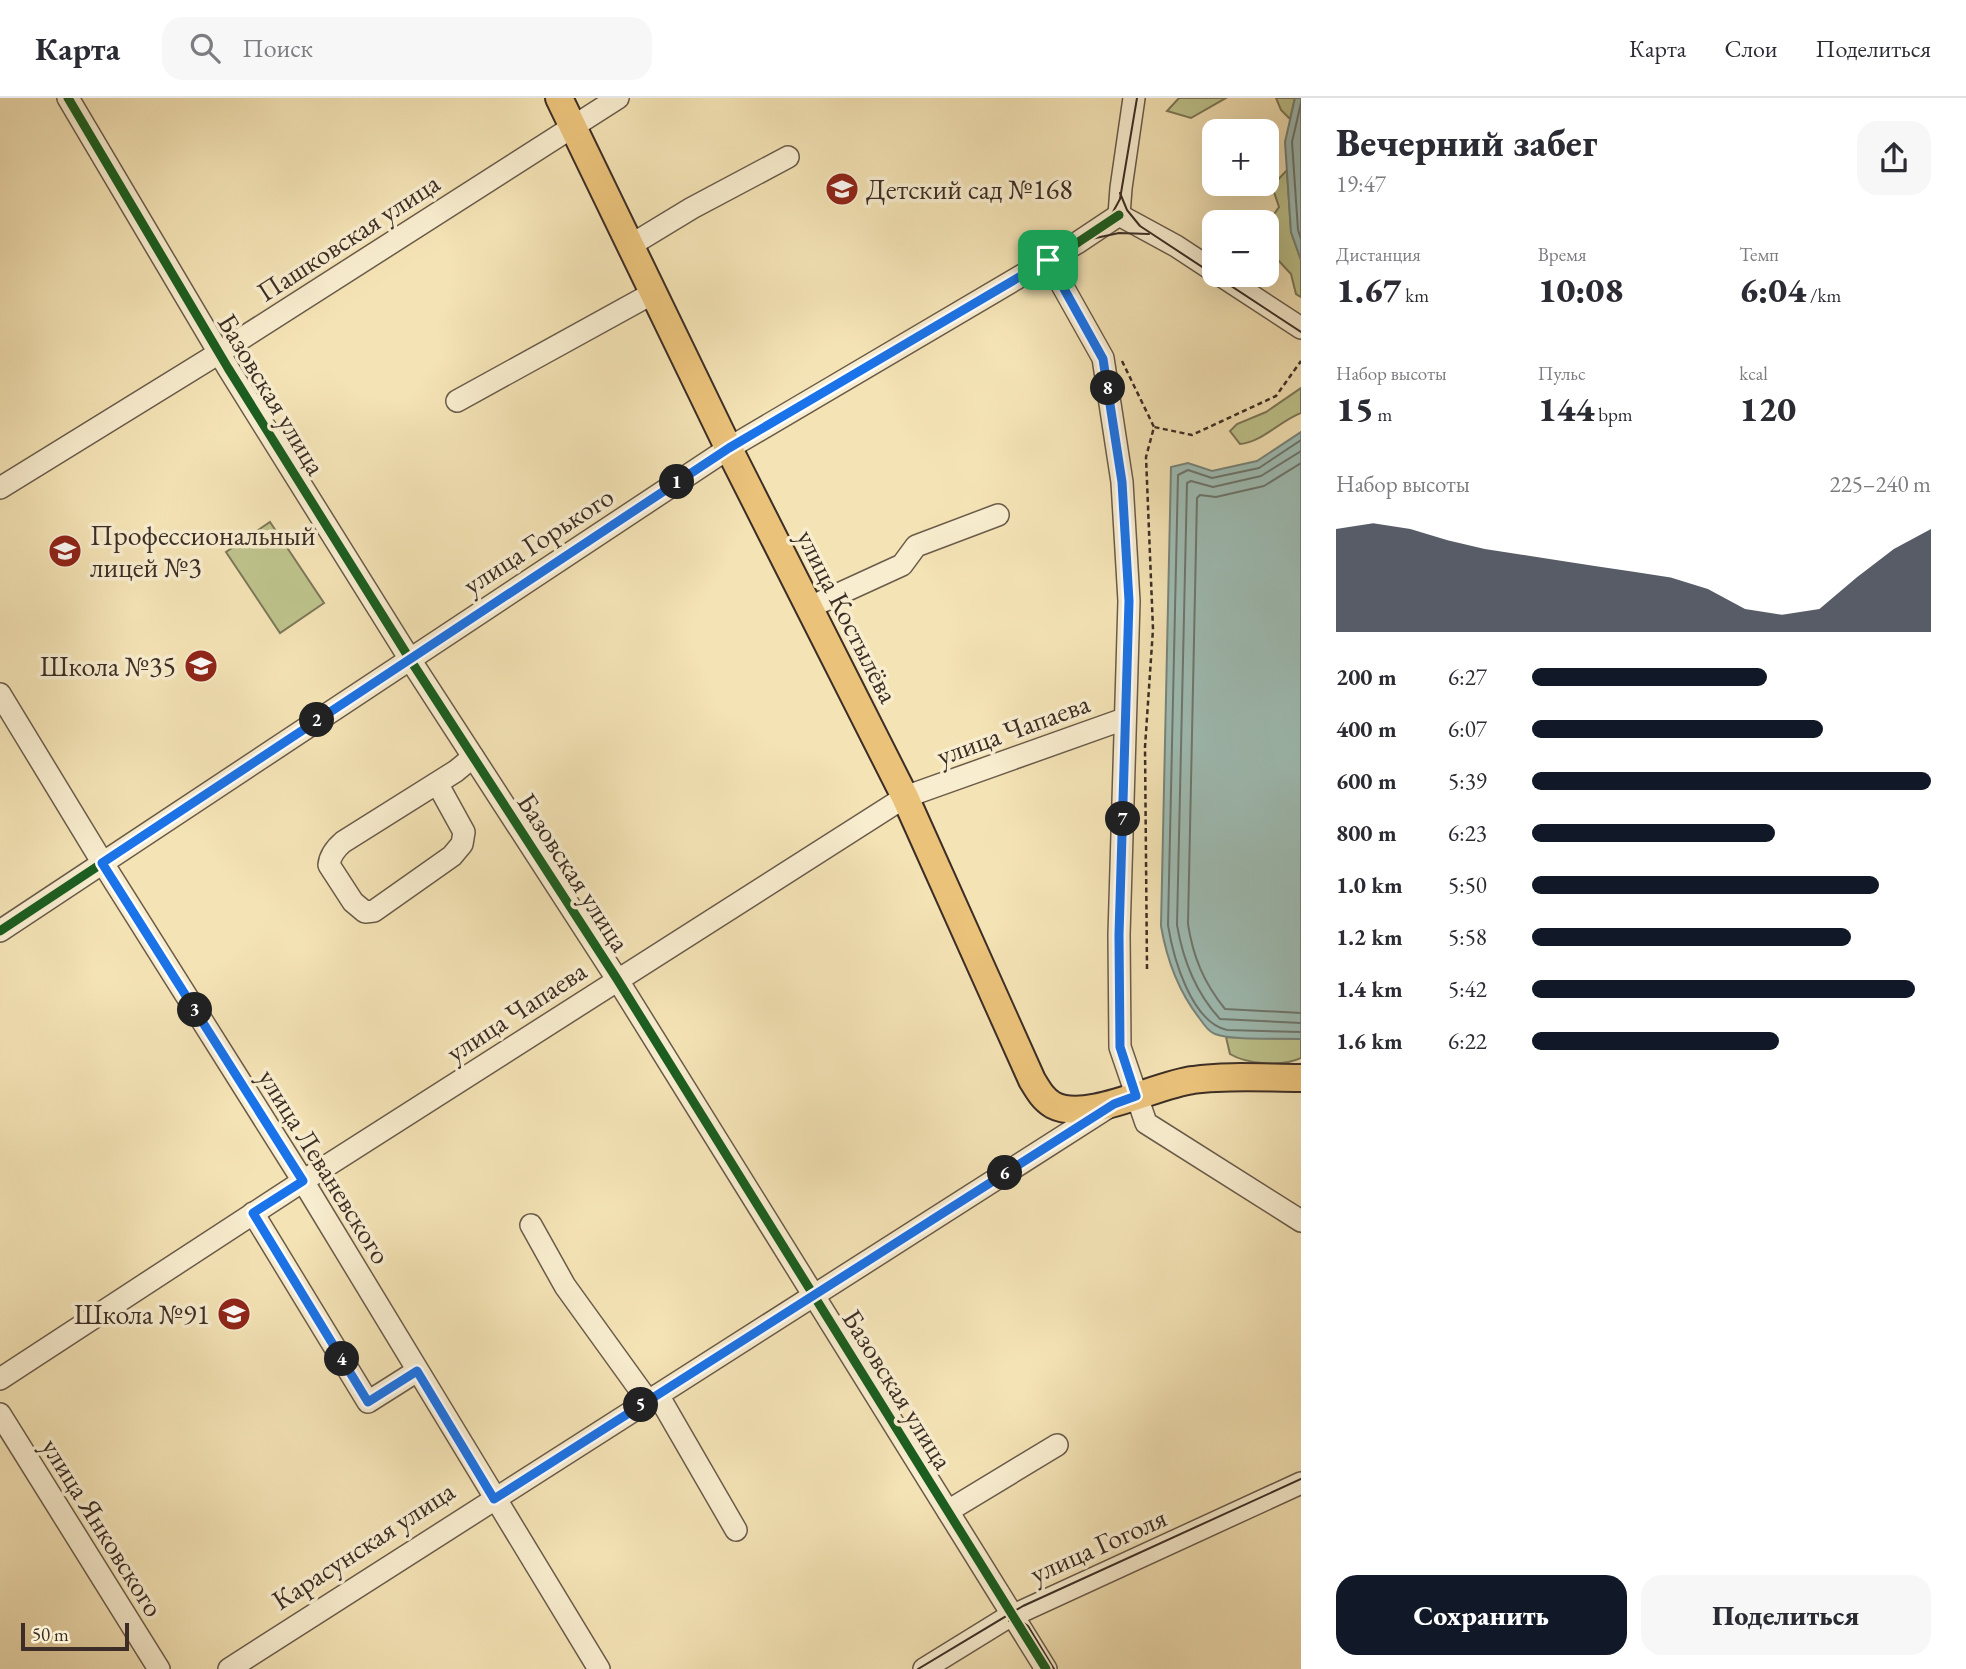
<!DOCTYPE html>
<html lang="ru">
<head>
<meta charset="utf-8">
<style>
  :root { --surface:#fff; --page:#f7f7f7; --text:#2b2b33; --muted:#7c7c81; --line:#e1e1e2; --accent:#111827 }
  body { margin:0; font-family:"EB Garamond",serif; background:var(--page); color:var(--text); height:100vh; display:flex; flex-direction:column; font-size:26px; white-space:nowrap }
  * { box-sizing:border-box; margin:0 }
  p { font-size:23px; color:var(--muted) }
  .icon { flex:none; width:38px; height:38px; fill:none; stroke:currentColor; stroke-width:2; stroke-linecap:round; stroke-linejoin:round }
  .map { position:relative; flex:1; overflow:hidden }
  .sheet { display:flex; flex-direction:column; background:var(--surface); width:665px }
  .sheet>* { flex:none }
  .tools { position:absolute; left:1202px; top:21px; display:grid; gap:14px }
  .tools a { display:grid; place-items:center; width:77px; height:77px; border-radius:14px; background:var(--surface); box-shadow:0 7px 28px #0002; font-size:35px }
  .scale { position:absolute; left:21px; bottom:18px; width:108px; box-sizing:border-box; padding-left:7px; border:4px solid #3c2e26; border-top:0; font-size:19px; line-height:24px; white-space:nowrap; color:#3c2e26; -webkit-text-stroke:5px #f8edcf; paint-order:stroke }
  .pin { position:absolute; display:grid; place-items:center; width:60px; height:60px; color:#fff; margin:-30px; border-radius:14px; box-shadow:0 4px 10px #0006 }
  .km { position:absolute; width:35px; height:35px; margin:-18px; border-radius:50%; background:#222; color:#fff; font-size:19px; line-height:35px; text-align:center }
  .round { display:grid; place-items:center; flex:none; width:74px; height:74px; border-radius:21px; background:var(--page) }
  .headline { display:flex; align-items:center; justify-content:space-between; height:119px; padding:0 35px }
  h1 { font-size:38px; font-weight:800; line-height:52px }
  .metrics { display:grid; grid-template-columns:repeat(3,1fr); gap:10px; height:119px; padding:7px 35px }
  .metrics div { display:grid; align-content:center }
  .metrics b { font-size:35px; font-weight:800 }
  .metrics small { font-size:19px; font-weight:400 }
  .metrics p { font-size:19px }
  .chart { height:196px; padding:14px 35px }
  .chart p { display:flex; justify-content:space-between }
  .chart svg { width:100%; height:126px; margin-top:7px; fill:var(--accent); opacity:.7 }
  .cta { display:flex; gap:14px; margin-top:auto; padding:14px 35px }
  .cta a { flex:1; height:80px; border-radius:21px; background:var(--accent); color:#fff; font-size:28px; font-weight:800; line-height:80px; text-align:center }
  .cta a+a { background:var(--page); color:var(--text) }
  ul { padding:0 35px; list-style:none; font-size:23px }
  li { display:grid; grid-template-columns:112px 84px 1fr; align-items:center; height:52px }
  li i { height:18px; border-radius:9px; background:var(--accent) }
  header { display:flex; align-items:center; gap:42px; box-sizing:border-box; height:98px; padding:0 35px; background:var(--surface); border-bottom:2px solid var(--line) }
  header strong { font-size:33px }
  nav { display:flex; gap:38px; margin-inline-start:auto; font-size:24px }
  .search { width:490px; height:63px; background:var(--page); display:flex; align-items:center; gap:18px; box-sizing:border-box; padding:0 24px; border-radius:21px; color:var(--muted); font-size:26px }
  main { display:flex; flex:1; min-height:0 }
  .map>svg:first-child { display:block }
</style>
</head>
<body>
<header>
<strong>Карта</strong>
<div class="search"><svg class="icon" aria-label="search" viewBox="0 0 24 24"><circle cx="10" cy="10" r="6"/><path d="M15 15l6 6"/></svg>Поиск</div>
<nav><a>Карта</a><a>Слои</a><a>Поделиться</a></nav>
</header>
<main>
<div class="map">
<svg width="1301" height="1571" viewBox="0 0 1301 1571">
  <rect width="100%" height="100%" fill="#f4e3b5"/>
  <filter id="stains"><feTurbulence type="fractalNoise" baseFrequency=".00286" numOctaves="4"/><feColorMatrix values="0 0 0 0 .2 0 0 0 0 .09 0 0 0 0 .02 0 0 0 .5 -.17"/></filter>
  <radialGradient id="worn" r=".72"><stop offset=".6" stop-color="#630" stop-opacity="0"/><stop offset="1" stop-color="#630" stop-opacity=".3"/></radialGradient>
  <g fill="#bec38c" stroke="#7d7859" stroke-width="2">
    <polygon points="1179,0 1226,0 1191,20 1167,13"/>
    <polygon points="1276,0 1295,0 1290,21 1281,12"/>
    <polygon points="1287,72 1291,134 1301,162 1301,199 1296,196 1291,176 1278,162 1272,119 1279,109 1272,88"/>
    <path d="M 1301,290 L 1301,315 C 1280,323 1262,344 1240,346 L 1230,333 L 1237,326 L 1266,314 Z"/>
    <polygon points="270,424 324,505 280,535 226,454"/>
    <path d="M 1226,939 L 1301,941 L 1301,960 C 1283,969 1246,966 1230,956 Z"/>
  </g>
  <g fill="#9ebdb5" stroke="#77847c" stroke-width="2">
    <polygon points="1295,0 1301,0 1301,162 1291,134 1285,44"/>
    <path d="M 1301,334 L 1301,941 C 1279,940 1234,943 1215,936 C 1209,934 1204,927 1200,921 C 1178,893 1167,863 1161,828 L 1171,369 L 1188,365 L 1212,373 L 1257,363 Z"/>
  </g>
  <g fill="none" stroke-linecap="round" stroke-linejoin="round">
    <g stroke="#6d766e" stroke-width="2">
      <polyline points="1301,5 1292,44 1298,132 1301,141"/>
      <path d="M 1301,342 L 1259,370 L 1212,380 L 1188,372 L 1178,377 L 1168,827 C 1173,859 1191,924 1227,932 L 1301,934"/>
      <path d="M 1301,353 L 1261,378 L 1213,389 L 1191,383 L 1187,385 L 1177,827 C 1183,862 1195,894 1220,921 L 1301,925"/>
      <path d="M 1301,365 L 1264,388 L 1216,399 L 1200,397 L 1197,400 L 1188,826 C 1193,859 1204,885 1225,911 L 1301,915"/>
    </g>
    <defs>
      <g id="minor">
        <polyline points="68,0 228,270 411,563 617,881 1046,1571"/>
        <polyline points="1119,117 1121,90 1134,0"/>
        <polyline points="1119,117 1176,148 1214,173"/>
        <polyline points="631,147 692,110 788,59"/>
        <polyline points="1048,162 1103,260 1122,384 1129,503 1119,837 1120,949 1146,1025 1301,1123"/>
        <polyline points="1220,177 1301,230"/>
        <polyline points="457,303 655,194"/>
        <polyline points="0,390 219,255 618,0"/>
        <polyline points="808,510 902,467 916,448 998,417"/>
        <polyline points="0,596 104,767 303,1083 599,1571"/>
        <path d="M 437,685 L 464,734 L 462,746 L 452,758 L 374,813 L 365,814 L 353,804 L 329,767 C 330,757 336,750 343,744 L 456,673 L 473,659"/>
        <polyline points="0,833 729,350 1077,145 1119,117"/>
        <polyline points="253,1115 368,1304 417,1273"/>
        <polyline points="531,1127 565,1188 648,1303"/>
        <polyline points="0,1281 303,1083 905,699 1124,621"/>
        <polyline points="658,1297 736,1432"/>
        <polyline points="0,1316 159,1571"/>
        <polyline points="948,1413 1057,1347"/>
        <polyline points="229,1571 1109,1009"/>
        <polyline points="924,1571 1005,1521 1301,1385"/>
      </g>
      <path id="major" d="M 559,0 L 727,347 L 905,699 L 1032,982 C 1038,992 1043,1001 1053,1007 C 1087,1025 1157,986 1193,982 C 1227,977 1267,980 1301,980"/>
    </defs>
    <use href="#minor" stroke="#6a5b4a" stroke-width="24"/>
    <use href="#major" stroke="#3c2e26" stroke-width="30"/>
    <g stroke="#3c2e26" stroke-width="2.5" stroke-dasharray="5 3.5" stroke-linecap="butt">
      <polyline points="1122,263 1154,329"/>
      <polyline points="1147,871 1145,649 1153,531 1146,359 1154,329 1192,337 1276,298 1301,263"/>
    </g>
    <use href="#minor" stroke="#f8edcf" stroke-width="21"/>
    <use href="#major" stroke="#eac27a" stroke-width="26"/>
    <g stroke="#3c2e26" stroke-width="2">
      <polyline points="1120,95 1127,112 1140,128 1301,234"/>
      <polyline points="1091,141 1119,135 1149,136"/>
      <polyline points="0,837 730,353 1091,139 1107,125 1120,101 1137,0"/>
      <polyline points="1009,1523 1017,1520 1028,1528 1054,1571"/>
      <polyline points="918,1571 1023,1508 1301,1381"/>
    </g>
    <defs>
      <g id="cycleway">
        <polyline points="68,0 228,270 411,563 617,881 1046,1571"/>
        <polyline points="0,833 729,350 1077,145 1119,117"/>
      </g>
    </defs>
    <use href="#cycleway" stroke="#f8edcf" stroke-width="13"/>
    <use href="#cycleway" stroke="#1b5e20" stroke-width="9"/>
  </g>
  <g fill="none" stroke-linecap="round" stroke-linejoin="round">
    <defs>
      <polygon id="route" points="1048,162 1103,261 1122,384 1129,503 1119,837 1120,949 1136,998 1114,1006 494,1401 417,1273 368,1304 253,1115 303,1083 102,765 729,350"/>
    </defs>
    <use href="#route" stroke="#fff" stroke-width="14"/>
    <use href="#route" stroke="#1a73e8" stroke-width="9"/>
  </g>
  <defs>
    <symbol id="school-disc" viewBox="-11 -11 22 22"><circle r="9.5" fill="#8f2418" stroke="#f8edcf"/><path d="M0-5L7-2L0 1L-7-2ZM-4 1L0 2.5L4 1V4Q0 6-4 4Z" fill="#fff"/></symbol>
    <symbol id="university-disc" viewBox="-11 -11 22 22"><circle r="9.5" fill="#8f2418" stroke="#f8edcf"/><path d="M0-5L7-2L0 1L-7-2ZM-4 1L0 2.5L4 1V4Q0 6-4 4Z" fill="#fff"/></symbol>
  </defs>
  <g fill-rule="evenodd">
    <use href="#school-disc" x="823" y="72" width="38" height="38"/>
    <use href="#university-disc" x="46" y="434" width="38" height="38"/>
    <use href="#school-disc" x="182" y="549" width="38" height="38"/>
    <use href="#school-disc" x="215" y="1197" width="38" height="38"/>
  </g>
  <g text-anchor="middle" stroke-width="7" stroke-linejoin="round" paint-order="stroke">
    <g font-size="28" fill="#3c2e26" stroke="#f8edcf" text-anchor="start">
      <text x="866" y="101">Детский сад №168</text>
      <text x="90" y="447">Профессиональный<tspan x="90" dy="32">лицей №3</tspan></text>
      <text x="176" y="578" text-anchor="end">Школа №35</text>
      <text x="210" y="1226" text-anchor="end">Школа №91</text>
    </g>
    <g font-size="28" fill="#3c2e26" stroke="#f8edcf">
      <text transform="translate(348 139) rotate(-33)" y="10">Пашковская улица</text>
      <text transform="translate(272 296) rotate(59)" y="10">Базовская улица</text>
      <text transform="translate(538 442) rotate(-33)" y="10">улица Горького</text>
      <text transform="translate(848 518) rotate(63)" y="10">улица Костылёва</text>
      <text transform="translate(1013 631) rotate(-20)" y="10">улица Чапаева</text>
      <text transform="translate(574 774) rotate(57)" y="10">Базовская улица</text>
      <text transform="translate(516 913) rotate(-33)" y="10">улица Чапаева</text>
      <text transform="translate(325 1068) rotate(58)" y="10">улица Леваневского</text>
      <text transform="translate(898 1291) rotate(58)" y="10">Базовская улица</text>
      <text transform="translate(103 1429) rotate(58)" y="10">улица Янковского</text>
      <text transform="translate(363 1447) rotate(-33)" y="10">Карасунская улица</text>
      <text transform="translate(1098 1447) rotate(-24)" y="10">улица Гоголя</text>
    </g>
  </g>
  <rect width="100%" height="100%" filter="url(#stains)"/>
  <rect width="100%" height="100%" fill="url(#worn)"/>
</svg>
<div class="tools">
<a>+</a>
<a>−</a>
</div>
<div class="scale">50 m</div>
<div class="pin" style="left:1048px;top:162px;background:#1e9e55"><svg class="icon" aria-label="arrive" viewBox="0 0 24 24"><path d="M6 21V4h12l-3 4 3 4H6"/></svg></div>
<b class="km" style="left:677px;top:384px">1</b>
<b class="km" style="left:317px;top:622px">2</b>
<b class="km" style="left:195px;top:912px">3</b>
<b class="km" style="left:342px;top:1261px">4</b>
<b class="km" style="left:641px;top:1307px">5</b>
<b class="km" style="left:1005px;top:1075px">6</b>
<b class="km" style="left:1123px;top:721px">7</b>
<b class="km" style="left:1108px;top:290px">8</b>
</div>
<section class="sheet">
<div class="headline"><div><h1>Вечерний забег</h1><p>19:47</p></div><a class="round"><svg class="icon" aria-label="share" viewBox="0 0 24 24"><path d="M12 15V3M7 8l5-5 5 5M5 13v7h14v-7"/></svg></a></div>
<div class="metrics">
<div><p>Дистанция</p><b>1.67<small> km</small></b></div>
<div><p>Время</p><b>10:08</b></div>
<div><p>Темп</p><b>6:04<small> /km</small></b></div>
</div>
<div class="metrics">
<div><p>Набор высоты</p><b>15<small> m</small></b></div>
<div><p>Пульс</p><b>144<small> bpm</small></b></div>
<div><p>kcal</p><b>120</b></div>
</div>
<div class="chart"><p><span>Набор высоты</span>225–240 m</p>
<svg viewBox="0 0 160 44" preserveAspectRatio="none"><path d="M0 44V8L10 6L20 8L30 12L40 15L50 17L60 19L70 21L80 23L90 25L100 29L110 36L120 38L130 36L140 25L150 15L160 8V44z"/></svg>
</div>
<ul>
<li><b>200 m</b>6:27<i style="width:59%"></i></li>
<li><b>400 m</b>6:07<i style="width:73%"></i></li>
<li><b>600 m</b>5:39<i style="width:100%"></i></li>
<li><b>800 m</b>6:23<i style="width:61%"></i></li>
<li><b>1.0 km</b>5:50<i style="width:87%"></i></li>
<li><b>1.2 km</b>5:58<i style="width:80%"></i></li>
<li><b>1.4 km</b>5:42<i style="width:96%"></i></li>
<li><b>1.6 km</b>6:22<i style="width:62%"></i></li>
</ul>
<div class="cta"><a>Сохранить</a><a>Поделиться</a></div>
</section>
</main>
</body>
</html>
